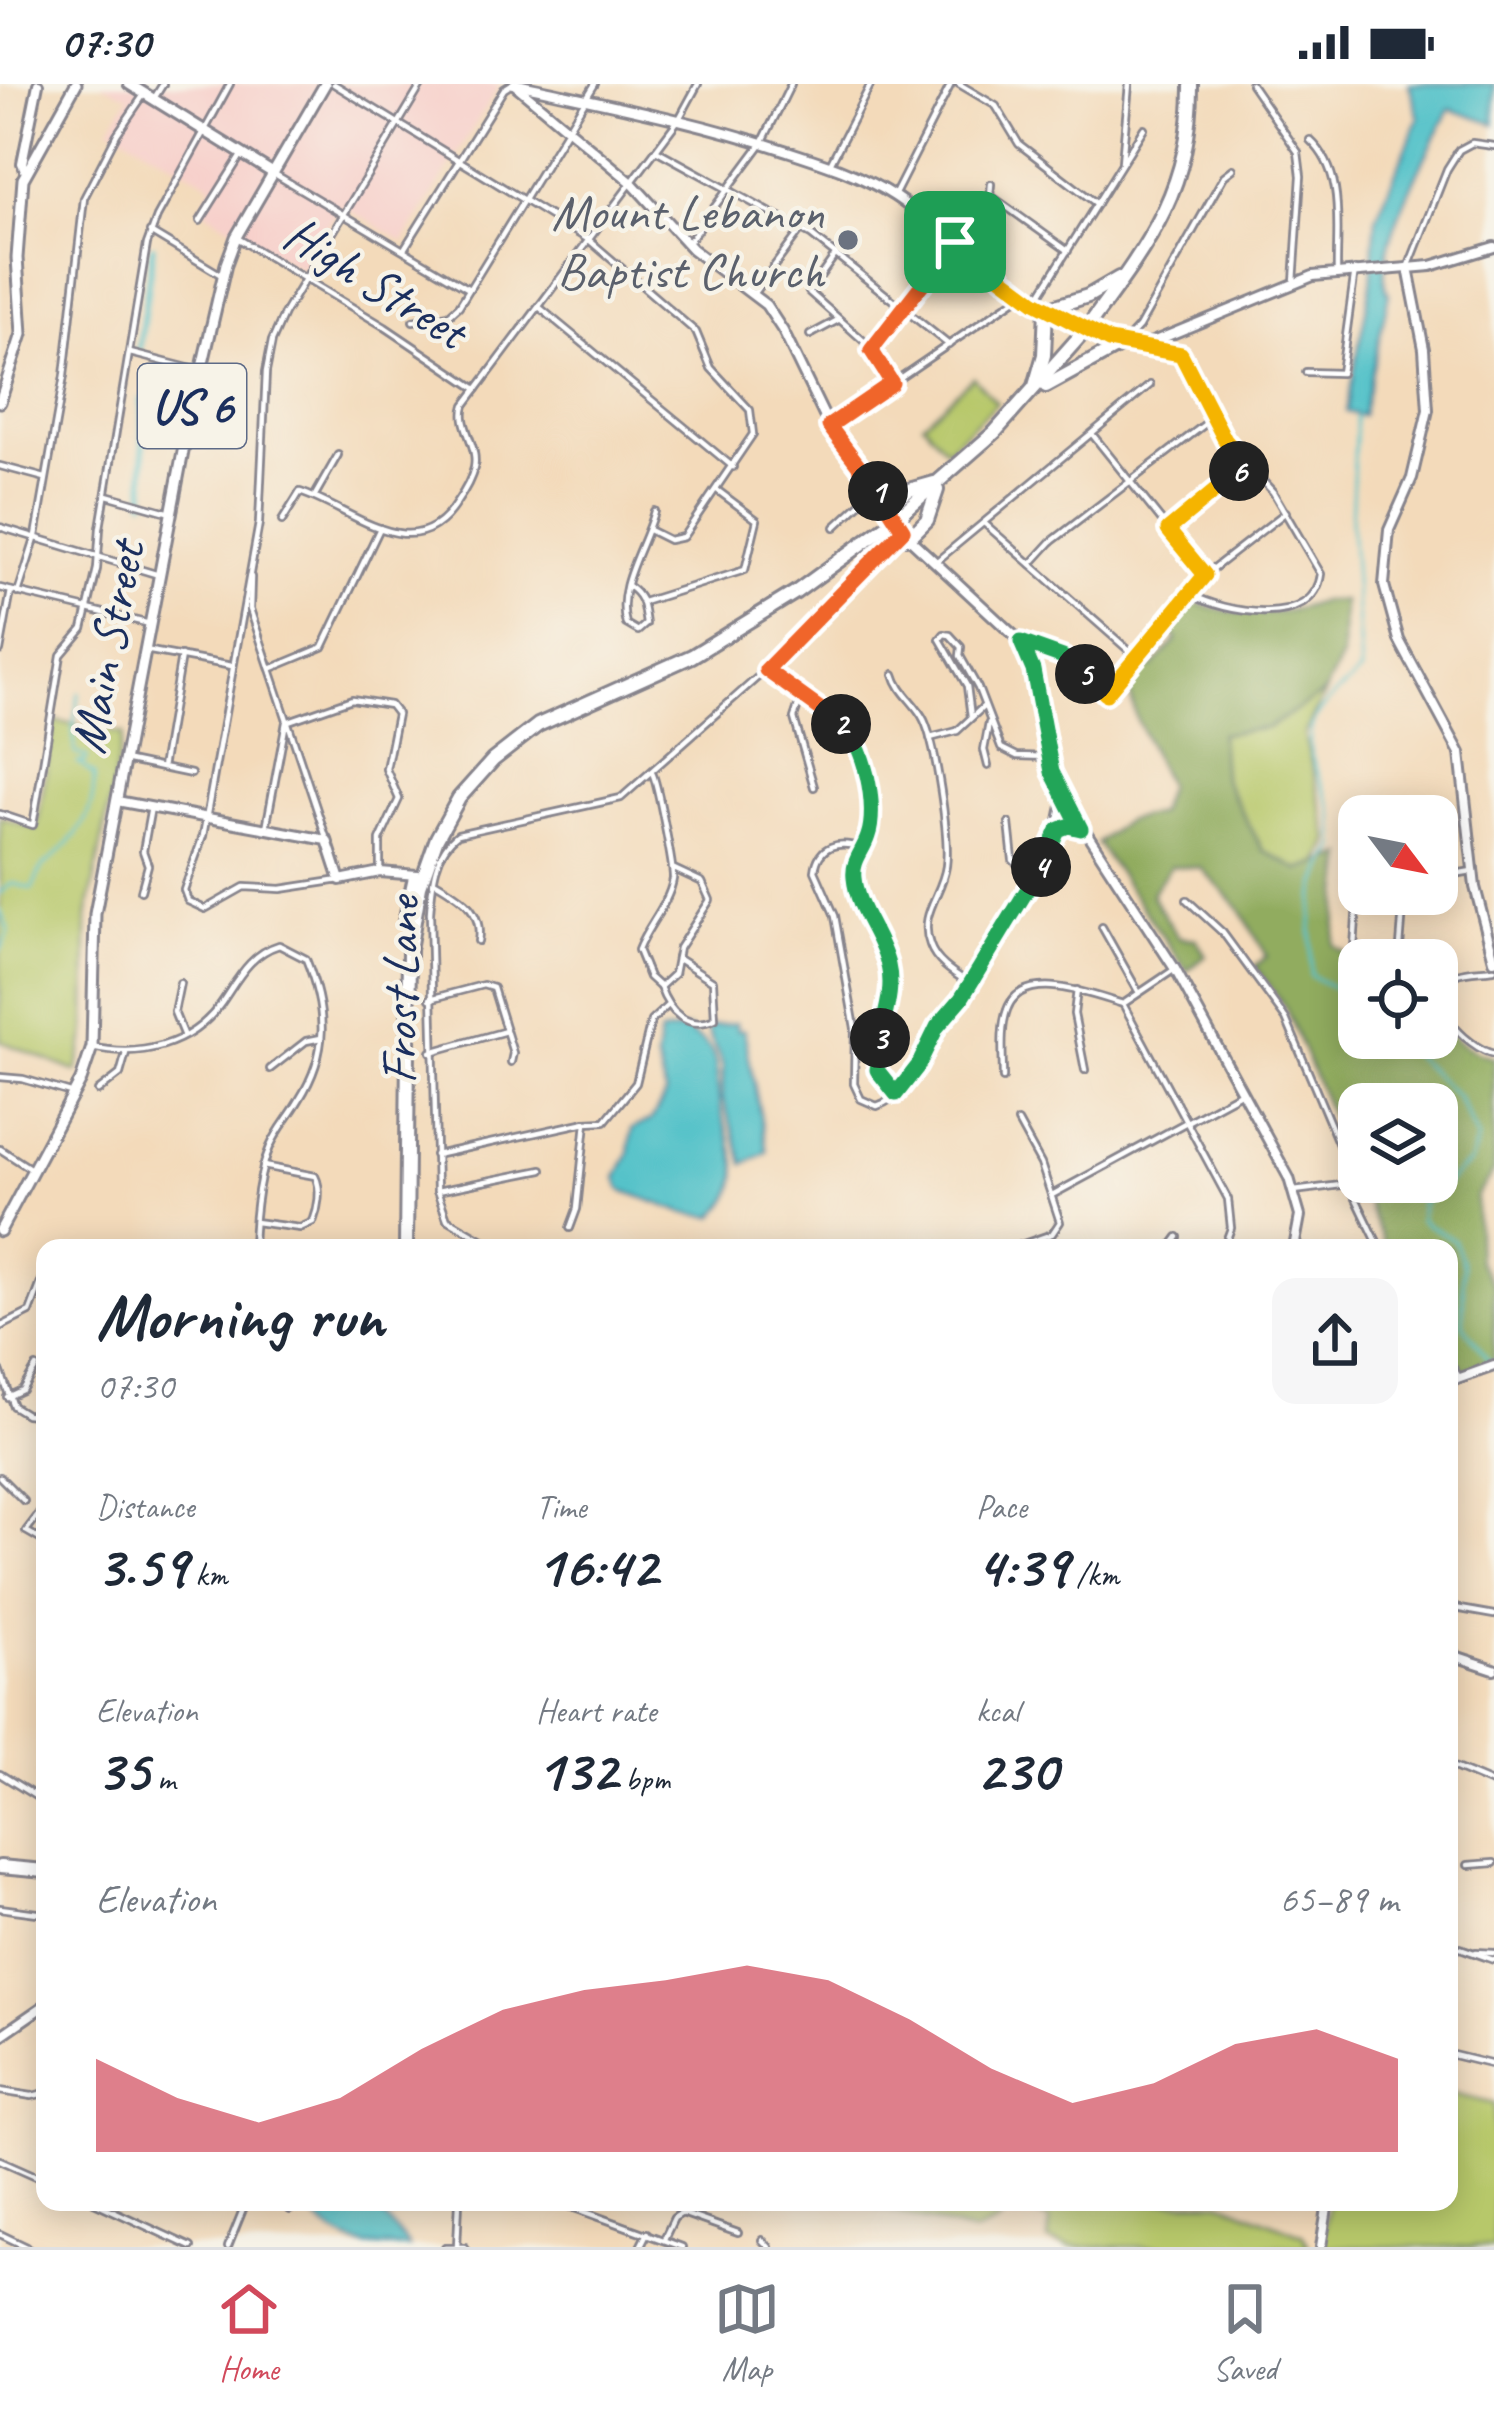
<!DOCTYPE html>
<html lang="en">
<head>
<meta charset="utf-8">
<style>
  :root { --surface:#fff; --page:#f6f6f7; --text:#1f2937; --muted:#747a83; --line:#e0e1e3; --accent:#d1495b }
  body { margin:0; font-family:Caveat,sans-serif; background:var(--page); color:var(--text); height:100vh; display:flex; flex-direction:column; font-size:45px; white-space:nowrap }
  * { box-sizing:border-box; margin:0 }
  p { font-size:39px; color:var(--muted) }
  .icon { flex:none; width:66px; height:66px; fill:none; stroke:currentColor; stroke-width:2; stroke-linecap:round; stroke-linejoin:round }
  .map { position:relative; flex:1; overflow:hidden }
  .details { position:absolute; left:36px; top:1155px; width:1422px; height:972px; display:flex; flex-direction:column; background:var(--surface); border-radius:24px; box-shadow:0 6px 30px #0003 }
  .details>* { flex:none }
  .needle { width:78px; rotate:122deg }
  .buttons { position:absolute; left:1338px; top:711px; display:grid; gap:24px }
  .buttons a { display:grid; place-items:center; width:120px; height:120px; border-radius:24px; background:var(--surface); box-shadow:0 6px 30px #0003; font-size:60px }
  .pin { position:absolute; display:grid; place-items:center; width:102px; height:102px; color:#fff; margin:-51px; border-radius:24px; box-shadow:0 6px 18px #0006 }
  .km { position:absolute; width:60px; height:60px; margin:-30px; border-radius:50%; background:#222; color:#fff; font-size:33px; line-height:60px; text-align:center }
  .round { display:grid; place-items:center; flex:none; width:126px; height:126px; border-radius:24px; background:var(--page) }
  .headline { display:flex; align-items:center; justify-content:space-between; height:204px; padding:0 60px }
  h1 { font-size:66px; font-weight:800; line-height:90px }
  .metrics { display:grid; grid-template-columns:repeat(3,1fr); gap:18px; height:204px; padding:12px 60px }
  .metrics div { display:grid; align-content:center }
  .metrics b { font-size:60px; font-weight:800 }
  .metrics small { font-size:33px; font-weight:400 }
  .metrics p { font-size:33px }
  .chart { height:336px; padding:24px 60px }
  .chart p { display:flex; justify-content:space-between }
  .chart svg { width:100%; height:216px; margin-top:12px; fill:var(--accent); opacity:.7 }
  .status { display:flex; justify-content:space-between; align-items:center; height:84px; padding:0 60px; background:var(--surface); direction:ltr }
  .status svg { height:33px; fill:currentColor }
  .tab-bar { display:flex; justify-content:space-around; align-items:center; height:168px; border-top:3px solid var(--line); background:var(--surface); font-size:33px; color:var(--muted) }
  .tab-bar a { display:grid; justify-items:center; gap:6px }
  .tab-bar .selected { color:var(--accent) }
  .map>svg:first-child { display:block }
</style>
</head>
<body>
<div class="status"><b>07:30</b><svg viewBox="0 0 49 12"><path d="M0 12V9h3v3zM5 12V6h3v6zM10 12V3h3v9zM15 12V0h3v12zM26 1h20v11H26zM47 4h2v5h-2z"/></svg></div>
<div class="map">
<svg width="1494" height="2163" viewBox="0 0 1494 2163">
  <rect width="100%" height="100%" fill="#f7f3e8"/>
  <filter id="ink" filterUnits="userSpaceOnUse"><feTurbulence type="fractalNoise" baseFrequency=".00833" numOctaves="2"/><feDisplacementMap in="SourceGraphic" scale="24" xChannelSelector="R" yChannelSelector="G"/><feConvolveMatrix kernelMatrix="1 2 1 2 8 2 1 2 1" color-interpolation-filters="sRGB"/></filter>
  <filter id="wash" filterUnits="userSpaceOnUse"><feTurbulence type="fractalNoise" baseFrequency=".004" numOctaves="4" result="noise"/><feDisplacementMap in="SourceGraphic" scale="48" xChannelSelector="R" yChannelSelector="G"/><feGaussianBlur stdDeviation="2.7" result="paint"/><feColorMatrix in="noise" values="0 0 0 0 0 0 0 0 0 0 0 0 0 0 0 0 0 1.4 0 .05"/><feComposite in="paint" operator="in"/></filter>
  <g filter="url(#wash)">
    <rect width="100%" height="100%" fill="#f3daba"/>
    <polygon fill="#f7d0cb" points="100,0 500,0 404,158 340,121 301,186 200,124 212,101 110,43 129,12"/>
    <g fill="#b7c86b" stroke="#697c64" stroke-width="3">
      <polygon points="973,293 997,319 946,365 923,339"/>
      <polygon points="1325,608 1304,651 1330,757 1319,780 1299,786 1263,766 1223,694 1219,650 1267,644"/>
      <polygon points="54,637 123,650 87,833 86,948 77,988 0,957 0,733 37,745"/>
      <polygon points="1449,2009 1494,2020 1494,2163 1322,2163 1328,2118 1449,2118"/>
      <polygon points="857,2118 1221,2118 1304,2151 1309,2163 1070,2163 1048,2157 1050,2137 1027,2125 1007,2126 997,2139 974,2149"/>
    </g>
    <path fill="#91ac5f" stroke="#566e5e" stroke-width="3" fill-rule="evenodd" d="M 1322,517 L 1343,517 L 1342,573 L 1324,609 L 1267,644 L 1220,650 L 1223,694 L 1263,766 L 1299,786 L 1345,771 L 1334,861 L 1359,878 L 1359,954 L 1437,954 L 1437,930 C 1451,955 1466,967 1494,973 L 1494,1087 L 1476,1113 L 1478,1177 L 1494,1202 L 1494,1275 L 1463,1287 L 1449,1268 L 1449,1164 L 1386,1164 L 1285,923 L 1255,882 L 1267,872 L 1239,824 L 1201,784 L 1171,782 L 1151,810 L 1178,853 L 1196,855 L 1206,872 L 1187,887 L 1097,759 L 1125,737 L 1158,729 L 1167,701 L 1137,636 L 1127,599 L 1137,577 L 1152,584 L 1177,555 L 1164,541 L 1192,518 C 1242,533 1272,535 1322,517 ZM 1359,1020 L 1437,1020 L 1437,1098 L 1359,1098 Z"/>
    <g fill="#54c2c9" stroke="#387894" stroke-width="3">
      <path d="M 1409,0 L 1494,0 L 1494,40 L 1450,25 C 1431,63 1367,174 1389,210 L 1362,332 L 1346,328 L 1371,200 L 1376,134 L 1419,34 Z"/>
      <polygon points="736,939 737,946 744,946 767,1068 744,1080 722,1014 723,982 706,943"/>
      <path d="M 689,945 L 690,950 C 722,964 715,985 719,1015 C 725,1062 758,1090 714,1133 L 684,1129 L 622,1106 L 617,1094 L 629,1069 L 632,1045 L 651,1036 L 666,1011 L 656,974 L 660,949 Z"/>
      <path d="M 298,2118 L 377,2118 C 381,2134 399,2148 409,2163 C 350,2163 342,2161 298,2118 Z"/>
    </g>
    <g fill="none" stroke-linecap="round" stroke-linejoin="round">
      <g stroke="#54c2c9" stroke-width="3">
        <path d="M 1356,332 L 1351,438 L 1361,587 C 1349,601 1331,612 1320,627 C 1295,659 1322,693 1332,726 C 1335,738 1335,752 1336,764 C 1307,803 1312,844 1311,892 L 1359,917"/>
        <path d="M 0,809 L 12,799 L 32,805 C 36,797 39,786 46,780 C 75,756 96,733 94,691 L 78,679 L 85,678 L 87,673 L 75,669 L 73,644 L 79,609"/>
        <polyline points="0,826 9,848 0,867"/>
        <polyline points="1401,954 1416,974 1457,1012 1478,1055 1470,1078 1421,1120 1420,1136 1454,1156 1463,1182 1463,1240 1493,1283"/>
      </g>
      <g stroke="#54c2c9" stroke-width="6">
        <polyline points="139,266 153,162"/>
        <polyline points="142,316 145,417"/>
      </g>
    </g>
  </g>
  <g filter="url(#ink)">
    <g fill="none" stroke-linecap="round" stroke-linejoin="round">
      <defs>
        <g id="street">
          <polyline points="334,0 589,156 696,248 711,284 750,326 753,350 683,453 669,456 649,446"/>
          <polyline points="959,0 996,22 1019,60 1097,120"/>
          <polyline points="1251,0 1298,68 1301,92 1294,198"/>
          <polyline points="153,16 163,0"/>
          <path d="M 1310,56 C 1346,89 1336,143 1337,188"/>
          <polyline points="656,66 811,151 949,261"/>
          <polyline points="1122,78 1129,0"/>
          <polyline points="830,80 871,0"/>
          <polyline points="273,89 469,205"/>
          <polyline points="990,111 1068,167"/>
          <polyline points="894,112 951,0"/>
          <polyline points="200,137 242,70"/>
          <polyline points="150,148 223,192"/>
          <polyline points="239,155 385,243 477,305"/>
          <polyline points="687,160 762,59 791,0"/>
          <polyline points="404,165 504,5 512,0"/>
          <polyline points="836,170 809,208 866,259 893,300"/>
          <polyline points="1408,184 1447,85 1459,66 1472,59 1494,62"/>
          <polyline points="754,209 801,146"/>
          <polyline points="1036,217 1144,44"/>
          <polyline points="539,223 733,383"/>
          <polyline points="413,237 449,231 459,222 595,0"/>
          <polyline points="810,251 838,236"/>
          <polyline points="1126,257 1139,243 1224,92 1233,85"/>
          <path d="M 1142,262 L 1176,266 L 1185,274 L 1224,355 L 1273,408 L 1321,490 C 1314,546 1225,529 1190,510"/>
          <polyline points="871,266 990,111 991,100"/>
          <polyline points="130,269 200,287"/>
          <polyline points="1306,288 1341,289 1355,186"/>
          <polyline points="829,342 1023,210"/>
          <polyline points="1092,350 1205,491"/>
          <polyline points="0,382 45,394"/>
          <polyline points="107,411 171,429"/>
          <polyline points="314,413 338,371"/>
          <path d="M 282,437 L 300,408 C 353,425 415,487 457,418 C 464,408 471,396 474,384 C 479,361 458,342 465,321 L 679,35 L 698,0"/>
          <polyline points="984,439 1133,570"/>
          <polyline points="0,443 159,491"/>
          <polyline points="835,443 876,405"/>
          <polyline points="1168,446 1246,380"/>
          <polyline points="937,477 1150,301"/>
          <polyline points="1031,480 1051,458 1213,334"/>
          <polyline points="251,493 250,525 327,756"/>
          <path d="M 628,502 C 644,513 643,522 646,540 L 638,547 L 626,540 C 615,503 645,462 654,427"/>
          <polyline points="0,504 146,539"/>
          <polyline points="18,509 36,452 64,292 84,114 117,50 143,12"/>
          <polyline points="643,518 745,486 757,436 717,406"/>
          <polyline points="1021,558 1070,577 1105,610 1205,491 1286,428"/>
          <polyline points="145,566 232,582"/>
          <polyline points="0,567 11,507"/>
          <polyline points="270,585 323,563 380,444"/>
          <path d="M 766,586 L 852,648 L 856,656 C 864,686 883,727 867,757 C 861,769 853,775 853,790 C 854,822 878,849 887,877 C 897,911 880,946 875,979 L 896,1010"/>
          <path d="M 894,590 C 899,609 916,619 924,636 C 936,662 950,754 946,782 C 942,811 918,830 930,861 C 936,879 955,890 969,899"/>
          <polyline points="801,613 794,634 814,703"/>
          <polyline points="971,633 967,602 940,555 944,550 950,551 961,563 960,572 978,604 1001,664 1017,672 1049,673"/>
          <polyline points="930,654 957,647 983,623"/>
          <polyline points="124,676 191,690"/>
          <polyline points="988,682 984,666 989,639"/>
          <polyline points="162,684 181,572"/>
          <path d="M 652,689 C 657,696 674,786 673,795 C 669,820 647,842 638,866 L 649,893 L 660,903 L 674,890 L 679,864 L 710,816 L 702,798 L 672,784"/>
          <polyline points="0,730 33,741 61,571 83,545 97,485 100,444 147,160 157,133 230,0"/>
          <polyline points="1009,739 1013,776 1034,795"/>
          <polyline points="266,744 286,638 352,615 390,621 397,630 386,685 399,715 380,756 380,787"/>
          <path d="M 861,764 C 839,756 818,761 815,787 L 835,832 L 855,944 L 854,1000 L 861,1015 L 877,1022 C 915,1009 915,969 937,943 C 973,898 1006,846 1035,795 C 1047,774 1052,747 1073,733"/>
          <polyline points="1437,793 1472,787"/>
          <polyline points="340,796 281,805 244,803 205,825 188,817 184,806 203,752 259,439 266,288 272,257 284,230 422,0"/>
          <path d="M 434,797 C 458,811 484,826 478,857"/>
          <polyline points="141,807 148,781 143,767 151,723"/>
          <polyline points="1187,816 1223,849 1286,935 1342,1068 1349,1100"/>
          <polyline points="1102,843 1138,907"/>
          <polyline points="1354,863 1357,819 1377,810"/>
          <polyline points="1399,876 1404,810"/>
          <path d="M 1494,885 C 1482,887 1466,886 1455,891 C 1414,911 1468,965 1494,970"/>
          <polyline points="180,899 174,928 183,950"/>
          <path d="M 660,903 C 669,928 687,947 715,935 L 713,897 L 677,874"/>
          <polyline points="1077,906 1074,930 1085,986"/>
          <polyline points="430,915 483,901 493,904 513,969 511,978"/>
          <polyline points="1123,920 1228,1115 1231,1144 1224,1163"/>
          <polyline points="1123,920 1175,885"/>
          <path d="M 92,963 C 139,974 190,962 220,921 C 237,897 249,870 279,861 L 306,875 C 327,927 329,968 299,1016 C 290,1032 277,1046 270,1063 C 257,1094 254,1131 253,1164"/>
          <polyline points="431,968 506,947"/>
          <polyline points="270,985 306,957 321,954"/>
          <polyline points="0,993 23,995 74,1010"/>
          <path d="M 1003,994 C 1003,974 1000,945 1007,926 C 1022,882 1095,912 1123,920"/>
          <polyline points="98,1007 120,990 126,969"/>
          <polyline points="0,1065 31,1085"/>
          <polyline points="435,1071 586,1038 605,1037 636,999 651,937 667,922"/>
          <polyline points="437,1107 542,1086"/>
          <polyline points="1294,1107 1349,1100 1380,1164"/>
          <polyline points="1052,1111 1242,1008"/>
          <path d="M 255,1138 L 300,1144 L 313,1138 C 318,1125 322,1105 315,1092 L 263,1082"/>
          <polyline points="570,1144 577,1125 586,1038"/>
          <path d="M 497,1164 L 447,1135 L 437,1107 L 430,829 C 432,801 434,768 458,750 L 621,714 L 802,554 L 901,447"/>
          <polyline points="1012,1164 1052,1150 1060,1138 1041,1080 1018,1038"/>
          <polyline points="1170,1164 1178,1153"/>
          <polyline points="0,1243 30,1228 42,1196"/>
          <polyline points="1449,1278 1459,1293"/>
          <polyline points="0,1286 13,1322 26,1330 45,1332"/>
          <polyline points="7,1313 22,1306 36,1283"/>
          <polyline points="0,1393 24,1417"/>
          <polyline points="45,1422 26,1447 45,1458"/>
          <polyline points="1449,1523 1494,1531"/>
          <polyline points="1449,1681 1494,1700"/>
          <polyline points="0,1690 45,1718"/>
          <polyline points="1468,1781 1494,1779"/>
          <polyline points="0,1824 45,1830"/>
          <polyline points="1449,1860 1494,1876"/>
          <polyline points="1476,1868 1494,1869"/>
          <polyline points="1449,1970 1494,1981"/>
          <polyline points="0,2007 32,2012 45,2009"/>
          <polyline points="0,2076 45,2096"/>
          <polyline points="94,2118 191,2163"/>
          <polyline points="282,2118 290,2126"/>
          <polyline points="558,2118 682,2163"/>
          <polyline points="0,2150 27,2163"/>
          <polyline points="664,2155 674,2134 682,2129 738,2149"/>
          <polyline points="762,2156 769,2163"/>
          <polyline points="457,2162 459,2118"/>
          <polyline points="228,2163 246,2118"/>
          <polyline points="445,2163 465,2163"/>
          <polyline points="640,2163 647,2149"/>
        </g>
        <g id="secondary">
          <polyline points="514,0 631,98 692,165 766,221 783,247 829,342 909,454 1021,558 1033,586 1049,673 1060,708 1175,885 1289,1094 1300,1132 1294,1164"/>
          <path d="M 517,0 C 607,20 697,37 784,66 C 821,78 860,90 894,112 C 948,147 1086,279 1150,259 L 1313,192 L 1431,182 L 1494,163"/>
          <polyline points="25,86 22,79 38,0"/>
          <polyline points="1408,184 1424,265 1428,326 1412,394 1389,446 1384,501 1399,556 1460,669 1475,803 1494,876"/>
          <polyline points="117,717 327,756 340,796 380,788 417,791"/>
          <polyline points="1064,717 1058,746 1078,744"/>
          <polyline points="1449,1298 1494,1282"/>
          <polyline points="1449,1570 1494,1585"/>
          <polyline points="0,1952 45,1921"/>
          <polyline points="1321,2163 1328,2118"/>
        </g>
        <g id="primary">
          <polyline points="129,0 273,89"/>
          <polyline points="0,318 22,250 17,174 23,95 76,0"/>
          <polyline points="0,1147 81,996 92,963 95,830 185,357 226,180 236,153 325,0"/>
        </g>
        <g id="highway">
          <path d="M 1092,237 C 1150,158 1192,102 1191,0"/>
          <polyline points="1035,302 1044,271 1046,225 1088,212 1119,194"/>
          <polyline points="1046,302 1121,261"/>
          <polyline points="888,423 909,406 934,399"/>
          <polyline points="901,430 995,348 1081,251"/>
          <polyline points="909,454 927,436 937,406"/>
          <polyline points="405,838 415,793"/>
          <polyline points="406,1164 409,866 420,802 437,754 459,714 493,676 538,641 692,572 796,508 892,438"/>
          <polyline points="0,1783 45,1787"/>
        </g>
      </defs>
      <use href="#street" stroke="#87848c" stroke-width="10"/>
      <use href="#secondary" stroke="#87848c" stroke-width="14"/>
      <use href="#primary" stroke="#87848c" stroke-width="15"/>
      <use href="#highway" stroke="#87848c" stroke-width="18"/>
      <use href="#street" stroke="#fff" stroke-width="4.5"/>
      <use href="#secondary" stroke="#fff" stroke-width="8"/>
      <use href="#primary" stroke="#fff" stroke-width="9"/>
      <use href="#highway" stroke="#fff" stroke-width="12"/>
      <defs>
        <g id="highway-bridge">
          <polyline points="1081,251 1092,237"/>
          <polyline points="892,438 901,430"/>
        </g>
      </defs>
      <use href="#highway-bridge" stroke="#87848c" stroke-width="18" stroke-linecap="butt"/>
      <use href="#highway-bridge" stroke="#fff" stroke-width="12"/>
    </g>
  </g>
  <g fill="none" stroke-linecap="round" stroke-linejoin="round" filter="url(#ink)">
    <defs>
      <polyline id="split-1" points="878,407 829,342 892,299 871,266 955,158"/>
      <polyline id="split-2" points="841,640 766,586 903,446 878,407"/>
      <path id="split-3" d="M 841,640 C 865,658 878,724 868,752 C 863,768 852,776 854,794 C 857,826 881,851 888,881 C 894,906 885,929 880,954"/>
      <polyline id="split-4" points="880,954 877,986 896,1010 918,982 937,943 961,915 1041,783"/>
      <polyline id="split-5" points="1041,783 1058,746 1068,742 1081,745 1052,688 1033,586 1021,558 1063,573 1085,590"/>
      <polyline id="split-6" points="1085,590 1106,610 1205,491 1168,446 1239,387"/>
      <polyline id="split-7" points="955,158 1035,218 1109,257 1181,270 1225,356 1246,380 1239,387"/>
    </defs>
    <use href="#split-1" stroke="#fff" stroke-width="24"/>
    <use href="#split-2" stroke="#fff" stroke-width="24"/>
    <use href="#split-3" stroke="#fff" stroke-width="24"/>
    <use href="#split-4" stroke="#fff" stroke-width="24"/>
    <use href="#split-5" stroke="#fff" stroke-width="24"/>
    <use href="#split-6" stroke="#fff" stroke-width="24"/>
    <use href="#split-7" stroke="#fff" stroke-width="24"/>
    <use href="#split-1" stroke="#f0652b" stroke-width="15"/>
    <use href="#split-2" stroke="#f0652b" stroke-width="15"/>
    <use href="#split-3" stroke="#22a559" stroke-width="15"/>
    <use href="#split-4" stroke="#22a559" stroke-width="15"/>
    <use href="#split-5" stroke="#22a559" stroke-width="15"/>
    <use href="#split-6" stroke="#f5b400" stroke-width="15"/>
    <use href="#split-7" stroke="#f5b400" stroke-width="15"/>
  </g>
  <circle fill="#6b7280" stroke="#f7f3e8" stroke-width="4.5" cx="848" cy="156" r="12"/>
  <g text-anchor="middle" stroke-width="9" stroke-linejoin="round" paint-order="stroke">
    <rect fill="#f7f3e8" stroke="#5d6a87" stroke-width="3" x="138" y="280" width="108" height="84" rx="9"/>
    <g font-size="48" font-weight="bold" fill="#1b2f5e">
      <text x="192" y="339">US 6</text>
    </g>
    <g font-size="51" fill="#5b616d" stroke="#f7f3e8" text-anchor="end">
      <text x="824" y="145">Mount Lebanon<tspan x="824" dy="59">Baptist Church</tspan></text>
    </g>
    <g font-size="51" fill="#1b2f5e" stroke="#f7f3e8">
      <text transform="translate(376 197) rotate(32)" y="18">High Street</text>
      <text transform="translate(106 563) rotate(-79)" y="18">Main Street</text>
      <text transform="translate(399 906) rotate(-89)" y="18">Frost Lane</text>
    </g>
  </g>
</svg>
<div class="buttons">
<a><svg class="needle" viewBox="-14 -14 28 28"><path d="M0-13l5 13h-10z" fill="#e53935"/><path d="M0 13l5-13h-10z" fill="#747a83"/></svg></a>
<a><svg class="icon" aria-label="locate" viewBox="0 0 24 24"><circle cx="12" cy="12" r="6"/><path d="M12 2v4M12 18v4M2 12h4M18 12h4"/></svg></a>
<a><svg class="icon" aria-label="layers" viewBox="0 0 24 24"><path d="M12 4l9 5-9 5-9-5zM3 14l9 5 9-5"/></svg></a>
</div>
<div class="pin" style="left:955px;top:158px;background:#1e9e55"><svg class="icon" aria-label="arrive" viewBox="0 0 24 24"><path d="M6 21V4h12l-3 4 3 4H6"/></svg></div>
<b class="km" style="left:878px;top:407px">1</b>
<b class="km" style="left:841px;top:640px">2</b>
<b class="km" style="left:880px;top:954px">3</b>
<b class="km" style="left:1041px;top:783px">4</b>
<b class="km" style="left:1085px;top:590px">5</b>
<b class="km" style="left:1239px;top:387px">6</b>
<section class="details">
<div class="headline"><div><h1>Morning run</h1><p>07:30</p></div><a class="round"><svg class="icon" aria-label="share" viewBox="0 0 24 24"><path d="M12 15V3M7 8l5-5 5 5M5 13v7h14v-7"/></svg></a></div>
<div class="metrics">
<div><p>Distance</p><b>3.59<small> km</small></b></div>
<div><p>Time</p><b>16:42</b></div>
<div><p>Pace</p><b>4:39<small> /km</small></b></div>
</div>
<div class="metrics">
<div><p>Elevation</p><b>35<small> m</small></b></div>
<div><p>Heart rate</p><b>132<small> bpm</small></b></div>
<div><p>kcal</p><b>230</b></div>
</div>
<div class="chart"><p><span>Elevation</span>65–89 m</p>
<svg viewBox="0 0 160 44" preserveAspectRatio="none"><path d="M0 44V25L10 33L20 38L30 33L40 23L50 15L60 11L70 9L80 6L90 9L100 17L110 27L120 34L130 30L140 22L150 19L160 25V44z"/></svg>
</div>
</section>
</div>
<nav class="tab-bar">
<a class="selected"><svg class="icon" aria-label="home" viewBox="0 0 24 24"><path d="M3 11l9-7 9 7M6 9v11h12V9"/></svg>Home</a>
<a><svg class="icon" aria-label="map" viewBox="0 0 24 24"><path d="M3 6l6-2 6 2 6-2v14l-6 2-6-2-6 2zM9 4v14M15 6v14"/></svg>Map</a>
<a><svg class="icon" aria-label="saved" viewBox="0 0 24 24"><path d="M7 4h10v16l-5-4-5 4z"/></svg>Saved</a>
</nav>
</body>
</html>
